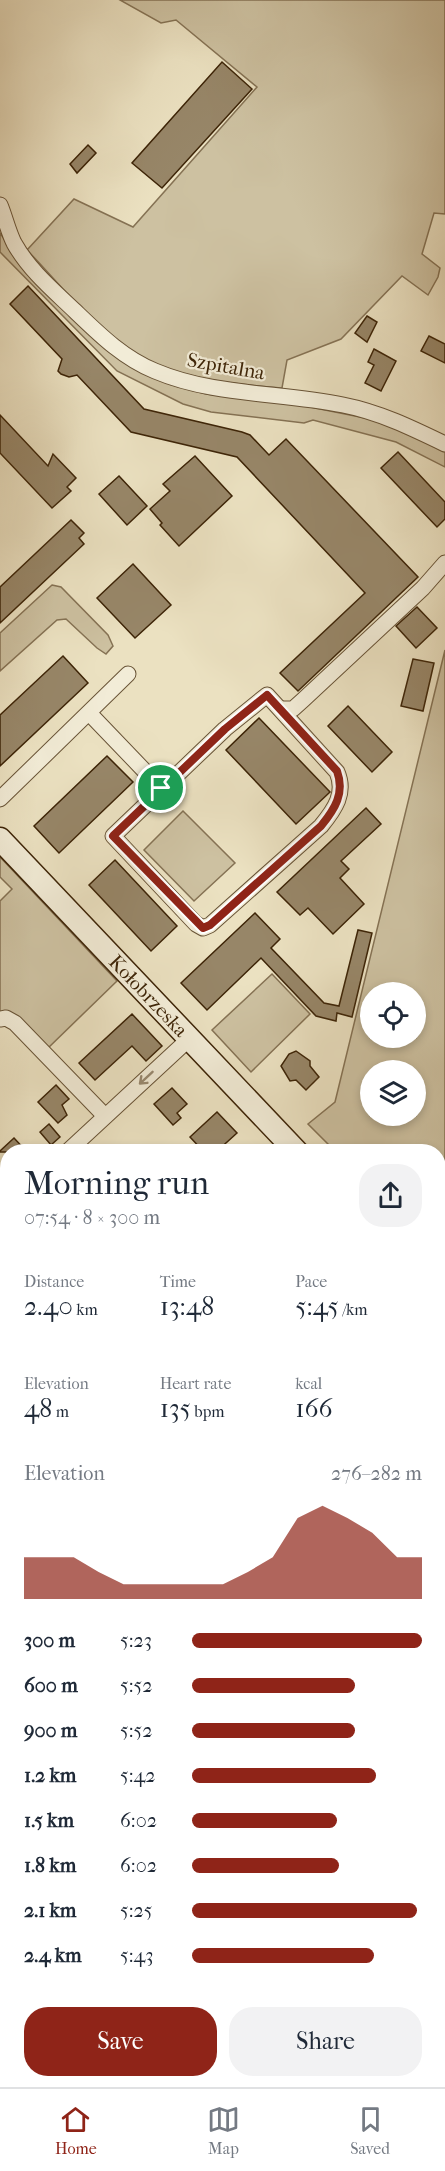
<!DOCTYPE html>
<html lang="en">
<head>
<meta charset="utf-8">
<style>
  :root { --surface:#fff; --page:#f2f2f3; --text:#1f2937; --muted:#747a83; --line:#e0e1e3; --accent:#8f2418 }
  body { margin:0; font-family:"IM FELL French Canon",serif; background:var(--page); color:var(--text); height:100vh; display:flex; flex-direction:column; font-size:22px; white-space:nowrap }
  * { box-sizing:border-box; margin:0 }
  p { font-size:20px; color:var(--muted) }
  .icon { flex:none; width:33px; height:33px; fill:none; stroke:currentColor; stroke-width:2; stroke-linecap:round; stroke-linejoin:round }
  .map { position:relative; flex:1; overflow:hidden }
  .sheet { position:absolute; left:0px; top:1144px; width:446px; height:944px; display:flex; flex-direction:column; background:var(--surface); border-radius:24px 24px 0 0; box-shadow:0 3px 9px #0003 }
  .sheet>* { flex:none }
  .tools { position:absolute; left:360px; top:982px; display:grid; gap:12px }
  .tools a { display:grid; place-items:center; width:66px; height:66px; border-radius:50%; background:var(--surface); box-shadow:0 3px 9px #0003; font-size:30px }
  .pin { position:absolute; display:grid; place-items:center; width:51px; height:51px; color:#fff; margin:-26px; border:3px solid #fff; border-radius:50%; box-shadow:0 2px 6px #0007 }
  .round { display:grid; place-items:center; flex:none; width:63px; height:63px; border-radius:24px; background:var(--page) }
  .summary { display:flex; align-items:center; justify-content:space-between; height:102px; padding:0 24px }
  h1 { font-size:33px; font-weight:600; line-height:45px }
  .stats { display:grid; grid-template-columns:repeat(3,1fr); gap:9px; height:102px; padding:6px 24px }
  .stats div { display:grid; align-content:center }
  .stats b { font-size:26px; font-weight:600 }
  .stats small { font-size:16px; font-weight:400 }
  .stats p { font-size:16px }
  .chart { height:168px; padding:12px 24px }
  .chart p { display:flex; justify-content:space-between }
  .chart svg { width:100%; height:108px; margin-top:6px; fill:var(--accent); opacity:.7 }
  .action { display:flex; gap:12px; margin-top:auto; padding:12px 24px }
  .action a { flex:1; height:69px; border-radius:24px; background:var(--accent); color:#fff; font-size:24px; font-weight:600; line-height:69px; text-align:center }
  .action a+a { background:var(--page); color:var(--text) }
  ul { padding:0 24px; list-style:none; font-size:20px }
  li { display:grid; grid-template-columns:96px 72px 1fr; align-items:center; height:45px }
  li i { height:15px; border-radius:8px; background:var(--accent) }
  .menu { display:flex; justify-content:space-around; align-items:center; height:84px; border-top:2px solid var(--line); background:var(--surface); font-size:16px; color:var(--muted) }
  .menu a { display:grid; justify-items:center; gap:3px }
  .menu .selected { color:var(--accent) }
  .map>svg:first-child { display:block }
</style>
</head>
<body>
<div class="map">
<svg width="445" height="2087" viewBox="0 0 445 2087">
  <rect width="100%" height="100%" fill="#ebe1c1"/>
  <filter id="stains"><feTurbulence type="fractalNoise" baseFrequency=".00333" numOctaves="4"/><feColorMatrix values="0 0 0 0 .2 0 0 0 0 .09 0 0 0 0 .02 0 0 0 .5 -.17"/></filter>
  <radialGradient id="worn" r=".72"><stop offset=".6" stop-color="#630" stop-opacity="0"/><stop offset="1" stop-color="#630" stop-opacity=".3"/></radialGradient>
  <g fill="#cdc1a1" stroke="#857254" stroke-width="1.5" fill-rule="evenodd">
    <path d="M 120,0 L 445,0 L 445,214 L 434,213 L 422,254 L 440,268 L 438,277 L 428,295 L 402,276 L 341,339 L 287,360 L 282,388 C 223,383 161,378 113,339 C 82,313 55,279 27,250 L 74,199 L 133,227 L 257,87 L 176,20 L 161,23 Z"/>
    <polygon points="0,233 18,260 169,384 206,394 305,406 370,419 445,448 445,467 396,442 313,420 304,423 211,412 183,404 117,371 0,252"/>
    <polygon points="52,585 61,587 108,635 113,646 106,654 97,648 66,619 57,620 0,671 0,633"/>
    <path d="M 445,650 L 445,1264 L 438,1257 L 438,1152 L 336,1152 L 308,1124 L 335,1102 ZM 370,993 L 416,993 L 416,1038 L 370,1038 ZM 370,1071 L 416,1071 L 416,1116 L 370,1116 Z"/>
    <polygon points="183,811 235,863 194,901 144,850"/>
    <polygon points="0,857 117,981 47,1049 0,1013 0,901 12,889 0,877"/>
    <polygon points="272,974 310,1014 251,1072 212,1030"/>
    <polygon points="7,1404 8,2080 438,2080 438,1532 445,1526 445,2087 0,2087 0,1416"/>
  </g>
  <g fill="#978668" stroke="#3d2407" stroke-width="1.5">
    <polygon points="222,62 252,89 162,188 132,163"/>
    <polygon points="88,145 96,153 77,173 70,164"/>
    <polygon points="28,286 144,409 242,432 250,435 269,455 286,439 418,577 298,691 280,673 365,593 237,457 131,432 77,375 69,377 61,374 58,371 62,359 10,304"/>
    <polygon points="367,316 377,322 367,342 355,333"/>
    <polygon points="429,336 445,344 445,363 421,351"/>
    <polygon points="374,349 396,361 381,391 365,383 374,365 368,362"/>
    <polygon points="0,415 48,466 53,454 76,478 67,487 71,491 52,508 0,453"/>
    <polygon points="398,452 445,502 445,519 437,527 381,468"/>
    <polygon points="195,456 232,496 179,546 160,525 162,523 150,509 170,491 163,484"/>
    <polygon points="119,476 147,506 127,525 99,494"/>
    <polygon points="71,520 84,533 79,538 84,544 0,623 0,587"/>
    <polygon points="133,564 171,605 135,638 97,598"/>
    <polygon points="417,607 437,628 416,648 396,626"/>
    <polygon points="63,656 88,683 0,766 0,715"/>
    <polygon points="413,659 434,663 423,711 401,706"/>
    <polygon points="348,706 392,752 372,772 328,726"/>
    <polygon points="259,718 330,792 296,824 226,750"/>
    <polygon points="107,756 133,782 59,853 34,826"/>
    <polygon points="366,808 381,824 341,861 349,869 340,878 364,904 333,934 308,908 300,915 277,892"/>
    <polygon points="115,860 177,926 151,951 89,885"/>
    <polygon points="255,913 280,939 271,948 324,1003 339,1006 358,930 372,933 352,1017 337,1013 336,1021 316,1016 261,958 207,1010 181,983"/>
    <polygon points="132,1014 162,1046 146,1061 132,1046 95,1080 79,1063"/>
    <polygon points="296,1051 310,1061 310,1066 319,1077 306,1090 296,1080 290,1081 281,1066 289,1054"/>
    <polygon points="56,1085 69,1099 62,1105 67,1115 58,1123 38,1102"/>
    <polygon points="172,1088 187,1104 177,1113 181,1118 173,1125 154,1104"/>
    <polygon points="217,1112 237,1133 216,1152 204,1152 190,1137"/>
    <polygon points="49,1124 60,1137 51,1145 40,1132"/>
    <polygon points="14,1138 27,1152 0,1152 0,1151"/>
  </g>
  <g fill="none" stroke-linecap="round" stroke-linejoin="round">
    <defs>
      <g id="minor">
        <path d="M 0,205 C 5,217 8,231 14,243 C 29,270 53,290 75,311 C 99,334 123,358 155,371 C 214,396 280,392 343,405 C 379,412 412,428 445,444"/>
        <path d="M 267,695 L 337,772 C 346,793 335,809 321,826 L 210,925 L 203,928 L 196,924 L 113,836 L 225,729 Z"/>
        <polyline points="282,709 293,709 303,700 423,588 445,563"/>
        <polyline points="90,714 161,788"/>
        <polyline points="0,799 128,674"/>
        <polyline points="0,1019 6,1018 15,1023 105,1116"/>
        <polyline points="67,1152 189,1039"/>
        <polyline points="0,1214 8,1207"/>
        <polyline points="438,1378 445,1372"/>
      </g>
      <g id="secondary">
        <path id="s1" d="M 0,839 L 297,1152"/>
        <polyline points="438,1302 445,1309"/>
      </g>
    </defs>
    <use href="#minor" stroke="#685336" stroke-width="17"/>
    <use href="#secondary" stroke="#3d2407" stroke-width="25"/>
    <use href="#minor" stroke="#f2ecd7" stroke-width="15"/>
    <use href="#secondary" stroke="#f2ecd7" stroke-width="22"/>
  </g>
  <defs><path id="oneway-shaft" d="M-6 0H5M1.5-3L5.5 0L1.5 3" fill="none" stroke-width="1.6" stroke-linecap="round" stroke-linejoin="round" transform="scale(1.5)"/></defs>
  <use stroke="#98886f" href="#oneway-shaft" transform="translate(146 1078) rotate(137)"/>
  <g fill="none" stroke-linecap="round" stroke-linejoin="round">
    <defs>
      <path id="route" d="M 267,695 L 337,771 C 345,793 335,809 321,826 L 210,925 L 203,928 L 113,836 L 225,729 Z"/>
    </defs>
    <use href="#route" stroke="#fff" stroke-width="12"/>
    <use href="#route" stroke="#8f2418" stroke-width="8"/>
  </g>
  <g text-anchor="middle" stroke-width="4.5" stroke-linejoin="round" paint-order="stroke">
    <g font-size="20" fill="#3d2407" stroke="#f2ecd7">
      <text transform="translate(226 366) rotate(10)" y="7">Szpitalna</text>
      <text dy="7" stroke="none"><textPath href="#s1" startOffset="216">Kołobrzeska</textPath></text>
    </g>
  </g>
  <rect width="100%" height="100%" filter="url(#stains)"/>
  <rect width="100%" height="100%" fill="url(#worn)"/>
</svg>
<div class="tools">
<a><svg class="icon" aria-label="locate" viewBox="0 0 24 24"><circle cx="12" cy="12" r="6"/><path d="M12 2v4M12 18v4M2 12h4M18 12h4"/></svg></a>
<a><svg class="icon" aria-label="layers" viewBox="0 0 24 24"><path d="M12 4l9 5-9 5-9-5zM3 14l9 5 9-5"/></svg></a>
</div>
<div class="pin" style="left:161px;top:788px;background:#1e9e55"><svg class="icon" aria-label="arrive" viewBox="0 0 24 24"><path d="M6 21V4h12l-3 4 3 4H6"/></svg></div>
<section class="sheet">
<div class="summary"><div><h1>Morning run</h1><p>07:54 · 8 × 300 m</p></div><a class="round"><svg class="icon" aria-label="share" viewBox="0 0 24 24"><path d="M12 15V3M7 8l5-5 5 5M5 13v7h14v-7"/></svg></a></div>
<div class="stats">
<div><p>Distance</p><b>2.40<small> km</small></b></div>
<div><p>Time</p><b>13:48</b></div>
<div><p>Pace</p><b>5:45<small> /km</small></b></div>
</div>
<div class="stats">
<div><p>Elevation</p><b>48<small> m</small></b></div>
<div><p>Heart rate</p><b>135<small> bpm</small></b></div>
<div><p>kcal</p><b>166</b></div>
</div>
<div class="chart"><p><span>Elevation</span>276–282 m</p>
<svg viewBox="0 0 160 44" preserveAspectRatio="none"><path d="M0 44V27L10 27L20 27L30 33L40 38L50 38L60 38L70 38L80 38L90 33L100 27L110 11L120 6L130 11L140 17L150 27L160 27V44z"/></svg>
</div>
<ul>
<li><b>300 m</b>5:23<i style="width:100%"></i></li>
<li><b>600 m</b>5:52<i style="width:71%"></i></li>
<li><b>900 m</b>5:52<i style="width:71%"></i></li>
<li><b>1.2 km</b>5:42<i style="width:80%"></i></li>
<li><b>1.5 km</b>6:02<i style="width:63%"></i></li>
<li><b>1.8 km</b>6:02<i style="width:64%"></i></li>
<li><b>2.1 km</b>5:25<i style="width:98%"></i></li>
<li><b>2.4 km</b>5:43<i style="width:79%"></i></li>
</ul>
<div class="action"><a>Save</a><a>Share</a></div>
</section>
</div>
<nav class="menu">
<a class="selected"><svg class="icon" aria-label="home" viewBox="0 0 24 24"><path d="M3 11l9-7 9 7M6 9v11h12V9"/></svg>Home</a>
<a><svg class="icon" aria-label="map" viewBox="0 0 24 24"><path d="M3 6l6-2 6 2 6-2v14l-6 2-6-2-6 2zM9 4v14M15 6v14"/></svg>Map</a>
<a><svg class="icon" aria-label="saved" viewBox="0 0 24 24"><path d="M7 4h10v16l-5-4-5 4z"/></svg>Saved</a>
</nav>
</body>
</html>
